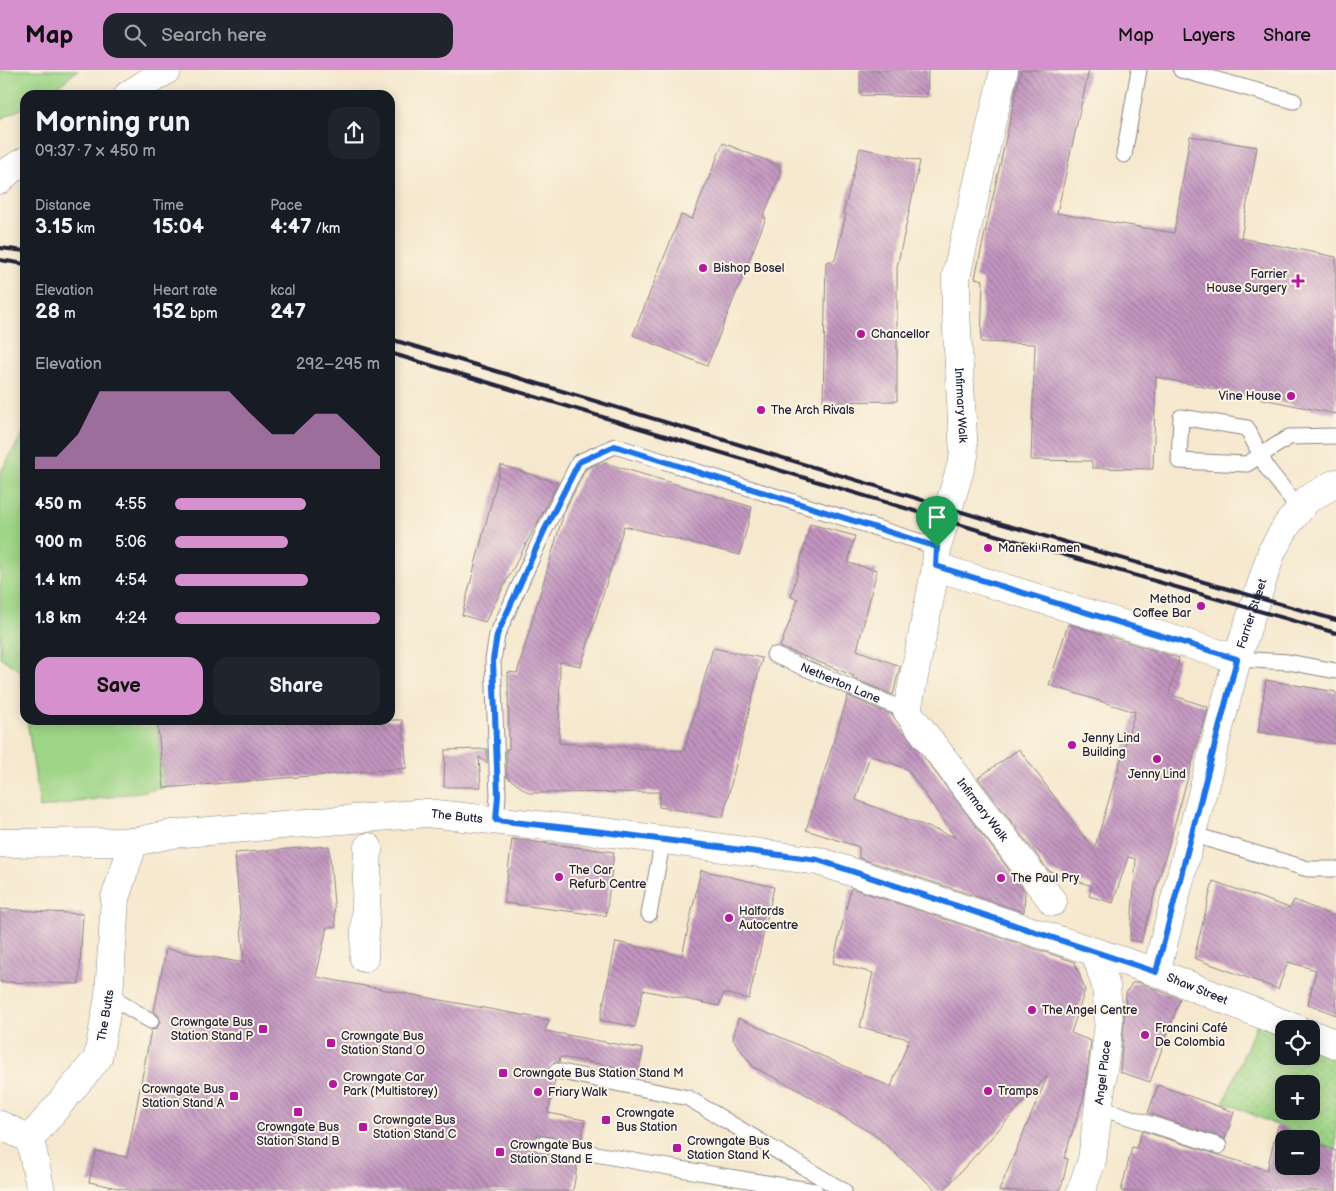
<!DOCTYPE html>
<html lang="en">
<head>
<meta charset="utf-8">
<style>
  :root { --surface:#171b24; --page:#20242c; --text:#f1f3f6; --muted:#9ea1a6; --accent:#d690ce }
  body { margin:0; font-family:"Balsamiq Sans",sans-serif; background:var(--page); color:var(--text); height:100vh; display:flex; flex-direction:column; font-size:19px; white-space:nowrap }
  * { box-sizing:border-box; margin:0 }
  p { font-size:16px; color:var(--muted) }
  .icon { flex:none; width:28px; height:28px; fill:none; stroke:currentColor; stroke-width:2; stroke-linecap:round; stroke-linejoin:round }
  .map { position:relative; flex:1; overflow:hidden }
  .side { position:absolute; left:20px; top:20px; width:375px; height:635px; display:flex; flex-direction:column; background:var(--surface); border-radius:15px; box-shadow:0 2px 12px #0003 }
  .side>* { flex:none }
  .tools { position:absolute; left:1275px; top:950px; display:grid; gap:10px }
  .tools a { display:grid; place-items:center; width:45px; height:45px; border-radius:10px; background:var(--surface); box-shadow:0 2px 12px #0003; font-size:25px }
  .pin { position:absolute; display:grid; place-items:center; width:42px; height:42px; color:#fff; margin:-51px -21px; border-radius:50% 50% 50% 0; rotate:-45deg; box-shadow:0 0 5px #0007 }
  .pin .icon { rotate:45deg }
  .round { display:grid; place-items:center; flex:none; width:52px; height:52px; border-radius:15px; background:var(--page) }
  .headline { display:flex; align-items:center; justify-content:space-between; height:85px; padding:0 15px }
  h1 { font-size:28px; font-weight:600; line-height:38px }
  .figures { display:grid; grid-template-columns:repeat(3,1fr); gap:8px; height:85px; padding:5px 15px }
  .figures div { display:grid; align-content:center }
  .figures b { font-size:21px; font-weight:600 }
  .figures small { font-size:14px; font-weight:400 }
  .figures p { font-size:14px }
  .chart { height:140px; padding:10px 15px }
  .chart p { display:flex; justify-content:space-between }
  .chart svg { width:100%; height:90px; margin-top:5px; fill:var(--accent); opacity:.7 }
  .button { display:flex; gap:10px; margin-top:auto; padding:10px 15px }
  .button a { flex:1; height:58px; border-radius:15px; background:var(--accent); color:#111; font-size:20px; font-weight:600; line-height:58px; text-align:center }
  .button a+a { background:var(--page); color:var(--text) }
  ul { padding:0 15px; list-style:none; font-size:16px }
  li { display:grid; grid-template-columns:80px 60px 1fr; align-items:center; height:38px }
  li i { height:12px; border-radius:6px; background:var(--accent) }
  header { display:flex; align-items:center; gap:30px; box-sizing:border-box; height:70px; padding:0 25px; background:var(--accent); color:#111 }
  header strong { font-size:24px }
  nav { display:flex; gap:28px; margin-inline-start:auto; font-size:18px }
  .search { width:350px; height:45px; background:var(--page); display:flex; align-items:center; gap:12px; box-sizing:border-box; padding:0 18px; border-radius:15px; color:var(--muted); font-size:19px }
  .map>svg:first-child { display:block }
</style>
</head>
<body>
<header>
<strong>Map</strong>
<div class="search"><svg class="icon" aria-label="search" viewBox="0 0 24 24"><circle cx="10" cy="10" r="6"/><path d="M15 15l6 6"/></svg>Search here</div>
<nav><a>Map</a><a>Layers</a><a>Share</a></nav>
</header>
<div class="map">
<svg width="1336" height="1121" viewBox="0 0 1336 1121">
  <defs>
    <pattern id="park-dots" width="8" height="8" patternUnits="userSpaceOnUse" patternTransform="scale(1.25)"><rect width="8" height="8" fill="#9fd587"/><path d="M2 2h.1M6 6h.1" fill="none" stroke="#89b775" stroke-width="1.8" stroke-linecap="round"/></pattern>
    <pattern id="building-back-hatch" width="6" height="6" patternUnits="userSpaceOnUse" patternTransform="scale(1.25)"><rect width="6" height="6" fill="#c295c0"/><path d="M-1 5l2 2M0 0l6 6M5-1l2 2" fill="none" stroke="#9d799d"/></pattern>
  </defs>
  <rect width="100%" height="100%" fill="#fcf5e5"/>
  <filter id="ink" filterUnits="userSpaceOnUse"><feTurbulence type="fractalNoise" baseFrequency=".02" numOctaves="2"/><feDisplacementMap in="SourceGraphic" scale="10" xChannelSelector="R" yChannelSelector="G"/><feConvolveMatrix kernelMatrix="1 2 1 2 8 2 1 2 1" color-interpolation-filters="sRGB"/></filter>
  <filter id="wash" filterUnits="userSpaceOnUse"><feTurbulence type="fractalNoise" baseFrequency=".0096" numOctaves="4" result="noise"/><feDisplacementMap in="SourceGraphic" scale="20" xChannelSelector="R" yChannelSelector="G"/><feGaussianBlur stdDeviation="1.12" result="paint"/><feColorMatrix in="noise" values="0 0 0 0 0 0 0 0 0 0 0 0 0 0 0 0 0 1.4 0 .05"/><feComposite in="paint" operator="in"/></filter>
  <g filter="url(#wash)">
    <rect width="100%" height="100%" fill="#f5e8ce"/>
    <g fill="#9fd587" stroke="#607c61">
      <polygon points="0,0 78,0 48,25 25,25 25,37 0,49"/>
      <polygon points="25,360 25,633 20,601 0,587 0,403"/>
      <polygon points="27,650 157,650 164,718 40,738"/>
    </g>
    <path fill="url(#park-dots)" stroke="#607c61" fill-rule="evenodd" d="M 1257,953 L 1284,964 L 1284,986 L 1311,986 L 1311,976 L 1336,986 L 1336,1081 L 1224,1032 ZM 1284,1014 L 1311,1014 L 1311,1041 L 1284,1041 Z"/>
    <g id="blocks">
      <g fill="url(#building-back-hatch)" fill-rule="evenodd">
        <polygon points="860,0 928,0 927,27 860,25"/>
        <polygon points="1021,0 1089,0 1057,143 1174,163 1190,66 1257,77 1241,168 1336,187 1336,344 1156,307 1153,399 1092,398 1092,391 1031,390 1035,274 981,272 983,210 975,208"/>
        <polygon points="723,73 780,96 780,106 763,147 766,148 707,296 633,265 681,145 692,149"/>
        <polygon points="860,78 920,91 897,197 897,331 823,332 826,192 835,190 846,144 843,144"/>
        <polygon points="602,392 752,437 740,485 624,456 581,596 560,592 559,673 684,681 713,578 762,588 723,747 659,737 660,722 529,723 507,707 506,679 509,679 508,602 517,603 564,442 586,399"/>
        <polygon points="501,395 558,413 485,552 462,545"/>
        <polygon points="810,454 855,466 848,493 877,500 857,580 900,596 893,625 853,608 854,606 780,577 798,529 791,527"/>
        <polygon points="1068,554 1179,588 1169,624 1208,637 1141,872 1130,870 1136,789 1128,787 1113,833 1089,826 1092,816 1049,801 978,708 1019,679 1094,780 1135,642 1049,615"/>
        <polygon points="1266,610 1336,622 1336,674 1258,662"/>
        <path d="M 848,626 L 892,645 L 1025,821 L 1024,842 L 859,788 L 859,777 L 806,760 ZM 870,685 L 907,699 L 955,767 L 856,730 Z"/>
        <polygon points="157,650 402,650 407,698 164,718"/>
        <polygon points="487,679 487,693 479,687 481,717 444,717 445,680"/>
        <polygon points="512,769 614,782 606,846 504,833"/>
        <polygon points="329,776 336,857 327,857 316,907 549,950 545,961 643,979 639,1001 560,987 559,992 554,992 548,999 548,1004 555,1010 548,1043 585,1050 581,1072 538,1065 534,1068 532,1077 539,1083 578,1090 573,1121 133,1121 89,1112 96,1081 127,1087 151,960 156,959 160,952 159,946 154,942 166,879 244,893 235,783"/>
        <polygon points="701,800 774,817 749,929 724,923 719,936 643,920 635,957 600,950 616,872 682,886"/>
        <polygon points="1213,811 1290,838 1294,830 1336,847 1336,945 1308,934 1316,900 1288,892 1278,919 1194,888"/>
        <polygon points="851,818 1075,892 1085,920 1071,963 1091,971 1084,1026 1064,1088 1068,1089 1063,1111 1059,1121 999,1121 1048,1005 943,1121 937,1121 875,1065 793,1017 753,997 733,969 738,948 891,1017 909,969 860,957 873,903 833,893"/>
        <polygon points="0,839 83,844 79,914 0,912"/>
        <polygon points="1138,912 1180,929 1150,1012 1120,1002 1126,923 1132,913"/>
        <polygon points="1158,1015 1234,1042 1225,1069 1148,1043"/>
        <polygon points="1278,1055 1308,1069 1284,1069 1284,1096 1311,1096 1311,1070 1336,1081 1336,1121 1121,1121 1132,1077 1136,1078 1142,1061 1267,1100"/>
      </g>
    </g>
  </g>
  <g filter="url(#ink)">
    <use href="#blocks" fill-opacity="0" stroke="#8c8584" stroke-width="1"/>
    <g fill="none" stroke-linecap="round" stroke-linejoin="round">
      <defs>
        <g id="lane">
          <polyline points="1181,0 1294,31"/>
          <polyline points="1124,85 1139,0"/>
          <polyline points="1300,440 1267,398 1247,358 1181,347 1179,391 1247,394 1289,367 1336,366"/>
          <path id="s1" d="M 774,585 L 907,641"/>
          <polyline points="1237,589 1288,592 1336,601"/>
          <polyline points="496,750 498,726 493,590 497,565 544,461 579,392 615,376 937,477"/>
          <polyline points="1191,764 1308,799 1336,799"/>
          <polyline points="649,844 663,769"/>
          <polyline points="109,926 151,951"/>
          <polyline points="557,1001 688,1028 844,1121"/>
          <polyline points="1097,1037 1219,1076"/>
          <polyline points="541,1074 656,1095 815,1121"/>
        </g>
        <g id="street">
          <path id="s2" d="M 1004,0 L 956,206 L 956,242 L 964,386 L 937,477 L 936,497 L 907,641 L 1053,832"/>
          <polyline points="936,497 1237,589"/>
          <polyline points="0,773 134,772"/>
          <polyline points="364,888 368,777"/>
          <path id="s3" d="M 1156,902 L 1237,589 L 1272,481 L 1287,455 L 1308,429 L 1336,413"/>
          <path id="s4" d="M 1081,1121 L 1092,1090 L 1109,953 L 1106,916 L 1095,882"/>
        </g>
        <g id="secondary">
          <polyline points="1311,964 1336,974"/>
          <path id="s5" d="M 30,1069 L 98,988 L 109,926 L 115,828 L 134,772 L 172,764 L 427,743 L 612,763 L 818,791 L 1156,902 L 1297,959"/>
        </g>
        <g id="primary">
          <polyline points="128,25 167,0"/>
          <polyline points="0,110 10,100 25,91"/>
          <polyline points="0,1055 30,1069 41,1121"/>
        </g>
      </defs>
      <use href="#lane" stroke="#8c8584" stroke-width="17"/>
      <use href="#street" stroke="#8c8584" stroke-width="29"/>
      <use href="#secondary" stroke="#8c8584" stroke-width="29"/>
      <use href="#primary" stroke="#8c8584" stroke-width="29"/>
      <use href="#lane" stroke="#fff" stroke-width="15"/>
      <use href="#street" stroke="#fff" stroke-width="28"/>
      <use href="#secondary" stroke="#fff" stroke-width="28"/>
      <use href="#primary" stroke="#fff" stroke-width="28"/>
      <g stroke="#22223b" stroke-width="4">
        <polyline points="0,178 25,181"/>
        <polyline points="0,190 25,194"/>
        <polyline points="390,269 985,449 1336,550"/>
        <polyline points="390,283 978,460 1336,563"/>
      </g>
    </g>
  </g>
  <g fill="none" stroke-linecap="round" stroke-linejoin="round" filter="url(#ink)">
    <defs>
      <polygon id="route" points="615,376 937,477 936,496 1237,589 1156,902 818,790 612,763 496,750 498,726 493,590 497,565 544,461 579,392"/>
    </defs>
    <use href="#route" stroke="#fff" stroke-width="10"/>
    <use href="#route" stroke="#1a73e8" stroke-width="6"/>
  </g>
  <g fill="#b5179e" stroke="#fcf5e5" stroke-width="2">
    <circle cx="703" cy="198" r="5"/>
    <path d="M1295.5 203.5h5v5h5v5h-5v5h-5v-5h-5v-5h5z"/>
    <circle cx="861" cy="264" r="5"/>
    <circle cx="1291" cy="326" r="5"/>
    <circle cx="761" cy="340" r="5"/>
    <circle cx="988" cy="478" r="5"/>
    <circle cx="1201" cy="536" r="5"/>
    <circle cx="1072" cy="675" r="5"/>
    <circle cx="1157" cy="689" r="5"/>
    <circle cx="559" cy="807" r="5"/>
    <circle cx="1001" cy="808" r="5"/>
    <circle cx="729" cy="848" r="5"/>
    <circle cx="1032" cy="940" r="5"/>
    <rect x="258" y="954" width="10" height="10" rx="2.5"/>
    <circle cx="1145" cy="965" r="5"/>
    <rect x="326" y="968" width="10" height="10" rx="2.5"/>
    <rect x="498" y="998" width="10" height="10" rx="2.5"/>
    <circle cx="333" cy="1014" r="5"/>
    <circle cx="988" cy="1021" r="5"/>
    <circle cx="538" cy="1022" r="5"/>
    <rect x="229" y="1021" width="10" height="10" rx="2.5"/>
    <rect x="293" y="1037" width="10" height="10" rx="2.5"/>
    <rect x="601" y="1045" width="10" height="10" rx="2.5"/>
    <rect x="358" y="1052" width="10" height="10" rx="2.5"/>
    <rect x="672" y="1073" width="10" height="10" rx="2.5"/>
    <rect x="495" y="1077" width="10" height="10" rx="2.5"/>
  </g>
  <g text-anchor="middle" stroke-width="4" stroke-linejoin="round" paint-order="stroke">
    <g font-size="12" fill="#22223b" stroke="#fcf5e5" text-anchor="start">
      <text x="713" y="202">Bishop Bosel</text>
      <text x="1287" y="208" text-anchor="end">Farrier<tspan x="1287" dy="14">House Surgery</tspan></text>
      <text x="871" y="268">Chancellor</text>
      <text x="1281" y="330" text-anchor="end">Vine House</text>
      <text x="771" y="344">The Arch Rivals</text>
      <text x="998" y="482">Maneki Ramen</text>
      <text x="1191" y="533" text-anchor="end">Method<tspan x="1191" dy="14">Coffee Bar</tspan></text>
      <text x="1082" y="672">Jenny Lind<tspan x="1082" dy="14">Building</tspan></text>
      <text x="1157" y="708" text-anchor="middle">Jenny Lind</text>
      <text x="569" y="804">The Car<tspan x="569" dy="14">Refurb Centre</tspan></text>
      <text x="1011" y="812">The Paul Pry</text>
      <text x="739" y="845">Halfords<tspan x="739" dy="14">Autocentre</tspan></text>
      <text x="1042" y="944">The Angel Centre</text>
      <text x="253" y="956" text-anchor="end">Crowngate Bus<tspan x="253" dy="14">Station Stand P</tspan></text>
      <text x="1155" y="962">Francini Café<tspan x="1155" dy="14">De Colombia</tspan></text>
      <text x="341" y="970">Crowngate Bus<tspan x="341" dy="14">Station Stand O</tspan></text>
      <text x="513" y="1007">Crowngate Bus Station Stand M</text>
      <text x="343" y="1011">Crowngate Car<tspan x="343" dy="14">Park (Multistorey)</tspan></text>
      <text x="224" y="1023" text-anchor="end">Crowngate Bus<tspan x="224" dy="14">Station Stand A</tspan></text>
      <text x="998" y="1025">Tramps</text>
      <text x="548" y="1026">Friary Walk</text>
      <text x="616" y="1047">Crowngate<tspan x="616" dy="14">Bus Station</tspan></text>
      <text x="373" y="1054">Crowngate Bus<tspan x="373" dy="14">Station Stand C</tspan></text>
      <text x="298" y="1061" text-anchor="middle">Crowngate Bus<tspan x="298" dy="14">Station Stand B</tspan></text>
      <text x="687" y="1075">Crowngate Bus<tspan x="687" dy="14">Station Stand K</tspan></text>
      <text x="510" y="1079">Crowngate Bus<tspan x="510" dy="14">Station Stand E</tspan></text>
    </g>
    <g font-size="12" fill="#22223b" stroke="#fcf5e5">
      <text dy="4" stroke="none"><textPath href="#s2" startOffset="341">Infirmary Walk</textPath></text>
      <text dy="4" stroke="none"><textPath href="#s3" startOffset="371">Farrier Street</textPath></text>
      <text dy="4" stroke="none"><textPath href="#s1" startOffset="72">Netherton Lane</textPath></text>
      <text dy="4" stroke="none"><textPath href="#s2" startOffset="778">Infirmary Walk</textPath></text>
      <text dy="4" stroke="none"><textPath href="#s5" startOffset="651">The Butts</textPath></text>
      <text dy="4" stroke="none"><textPath href="#s5" startOffset="1415">Shaw Street</textPath></text>
      <text dy="4" stroke="none"><textPath href="#s5" startOffset="149">The Butts</textPath></text>
      <text dy="4" stroke="none"><textPath href="#s4" startOffset="121">Angel Place</textPath></text>
    </g>
  </g>
</svg>
<div class="tools">
<a><svg class="icon" aria-label="locate" viewBox="0 0 24 24"><circle cx="12" cy="12" r="6"/><path d="M12 2v4M12 18v4M2 12h4M18 12h4"/></svg></a>
<a>+</a>
<a>−</a>
</div>
<div class="pin" style="left:937px;top:477px;background:#1e9e55"><svg class="icon" aria-label="arrive" viewBox="0 0 24 24"><path d="M6 21V4h12l-3 4 3 4H6"/></svg></div>
<section class="side">
<div class="headline"><div><h1>Morning run</h1><p>09:37 · 7 × 450 m</p></div><a class="round"><svg class="icon" aria-label="share" viewBox="0 0 24 24"><path d="M12 15V3M7 8l5-5 5 5M5 13v7h14v-7"/></svg></a></div>
<div class="figures">
<div><p>Distance</p><b>3.15<small> km</small></b></div>
<div><p>Time</p><b>15:04</b></div>
<div><p>Pace</p><b>4:47<small> /km</small></b></div>
</div>
<div class="figures">
<div><p>Elevation</p><b>28<small> m</small></b></div>
<div><p>Heart rate</p><b>152<small> bpm</small></b></div>
<div><p>kcal</p><b>247</b></div>
</div>
<div class="chart"><p><span>Elevation</span>292–295 m</p>
<svg viewBox="0 0 160 44" preserveAspectRatio="none"><path d="M0 44V38L10 38L20 27L30 6L40 6L50 6L60 6L70 6L80 6L90 6L100 17L110 27L120 27L130 17L140 17L150 27L160 38V44z"/></svg>
</div>
<ul>
<li><b>450 m</b>4:55<i style="width:64%"></i></li>
<li><b>900 m</b>5:06<i style="width:55%"></i></li>
<li><b>1.4 km</b>4:54<i style="width:65%"></i></li>
<li><b>1.8 km</b>4:24<i style="width:100%"></i></li>
</ul>
<div class="button"><a>Save</a><a>Share</a></div>
</section>
</div>
</body>
</html>
